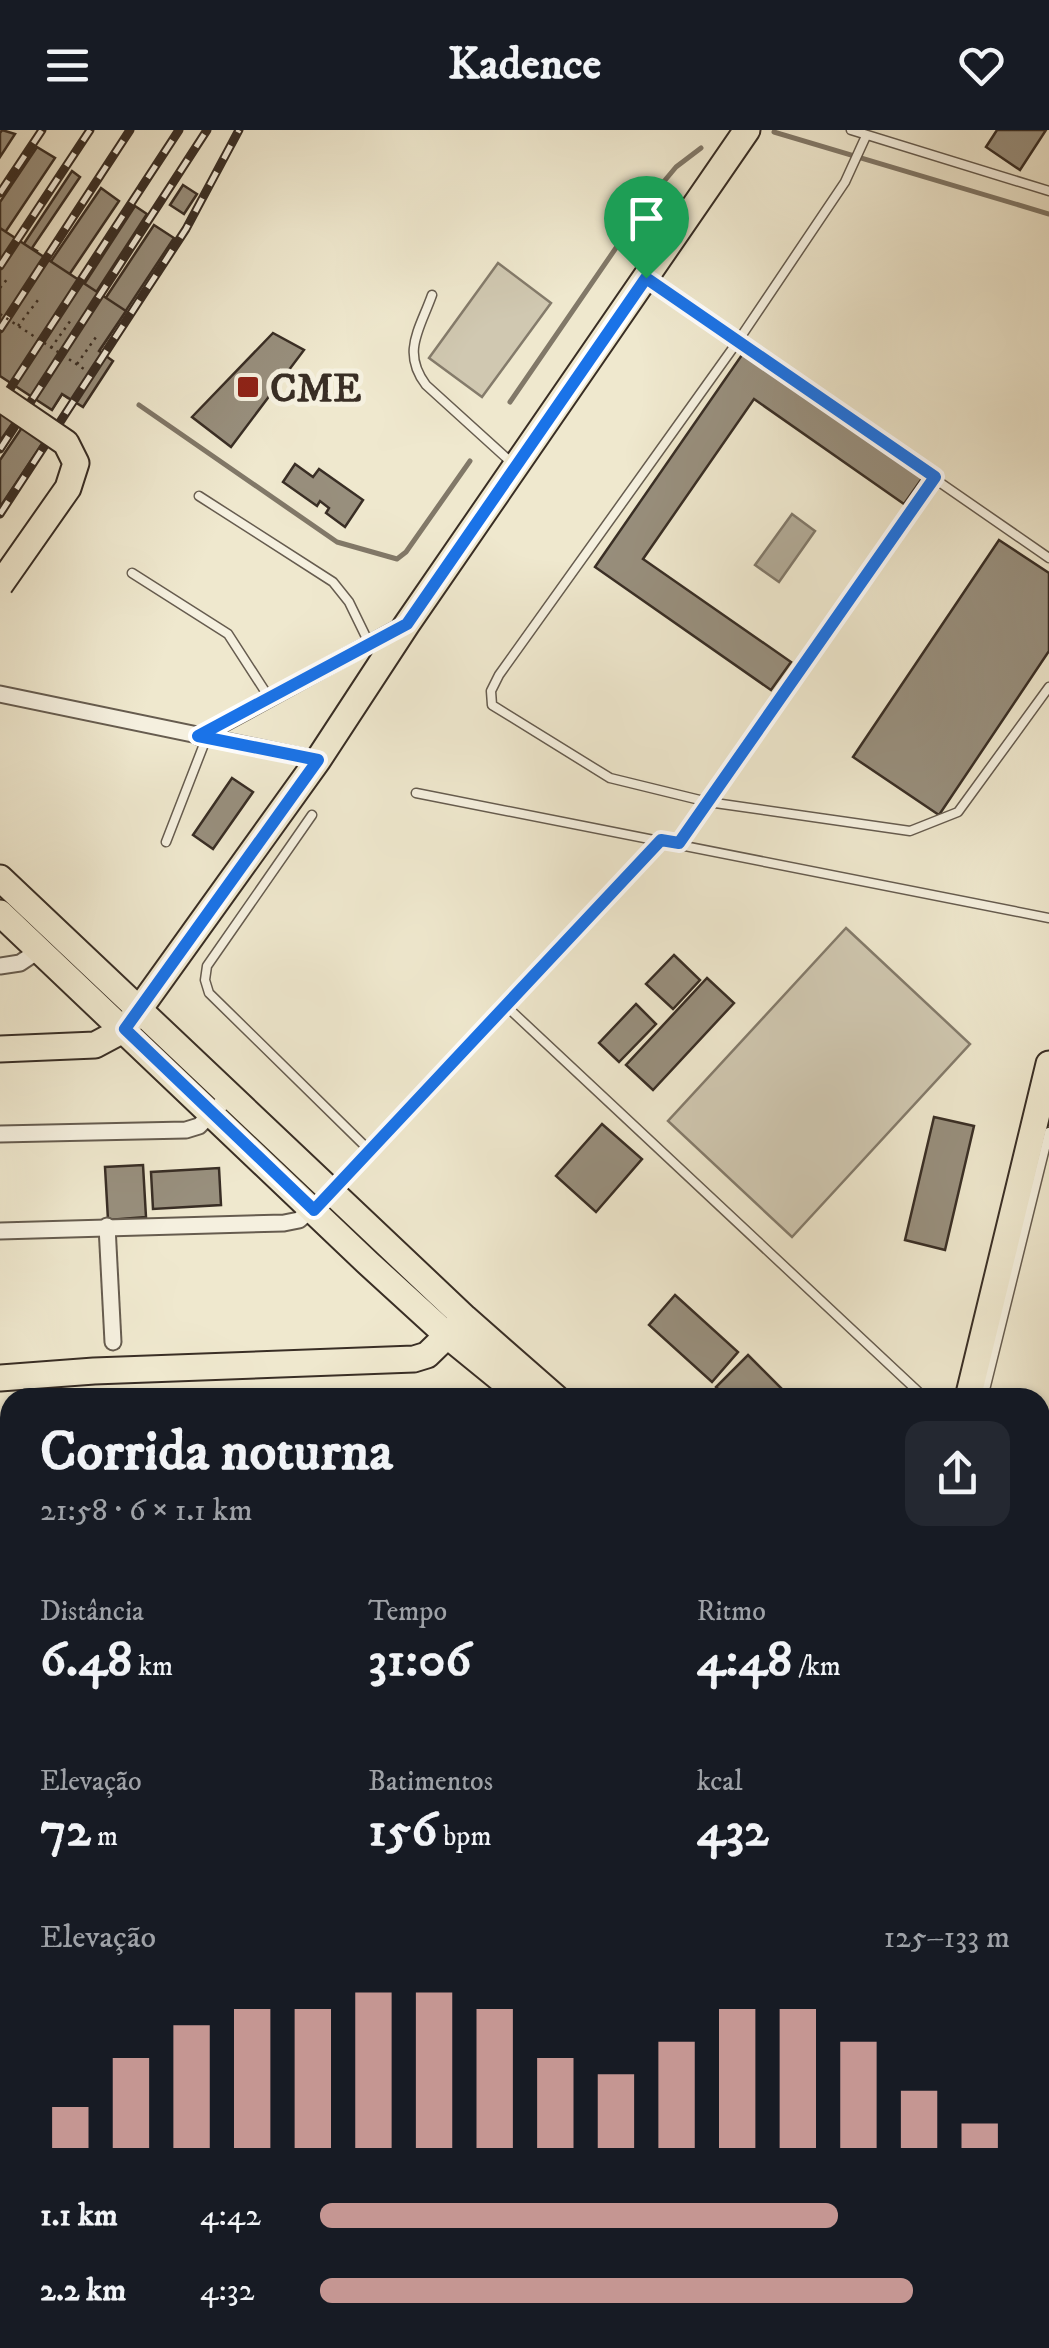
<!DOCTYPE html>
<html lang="pt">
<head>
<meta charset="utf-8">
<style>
  :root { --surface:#171b24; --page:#242831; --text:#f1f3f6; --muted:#9ea1a6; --accent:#c59692 }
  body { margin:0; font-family:"IM FELL DW Pica",serif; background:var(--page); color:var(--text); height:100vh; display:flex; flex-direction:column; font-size:38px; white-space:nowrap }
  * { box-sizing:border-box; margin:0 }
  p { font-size:32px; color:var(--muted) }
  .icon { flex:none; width:55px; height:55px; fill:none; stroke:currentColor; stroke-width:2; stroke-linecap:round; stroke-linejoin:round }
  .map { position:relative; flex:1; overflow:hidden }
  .sheet { position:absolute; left:0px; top:1258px; width:1050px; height:962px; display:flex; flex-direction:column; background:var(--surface); border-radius:30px 30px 0 0; box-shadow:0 2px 8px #0004 }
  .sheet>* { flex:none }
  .pin { position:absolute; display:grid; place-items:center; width:85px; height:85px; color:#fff; margin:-102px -42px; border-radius:50% 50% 50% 0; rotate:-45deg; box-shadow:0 0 10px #0007 }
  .pin .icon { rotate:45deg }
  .round { display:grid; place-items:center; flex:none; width:105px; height:105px; border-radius:20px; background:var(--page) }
  .head { display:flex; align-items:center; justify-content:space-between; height:170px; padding:0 40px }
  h1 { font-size:55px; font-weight:700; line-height:75px }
  .figures { display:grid; grid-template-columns:repeat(3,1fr); gap:15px; height:170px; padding:10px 40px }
  .figures div { display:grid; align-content:center }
  .figures b { font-size:50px; font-weight:700 }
  .figures small { font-size:28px; font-weight:400 }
  .figures p { font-size:28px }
  .chart { height:280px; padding:20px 40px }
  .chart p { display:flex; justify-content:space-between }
  .chart svg { width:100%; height:180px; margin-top:10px; stroke:var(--accent); stroke-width:6 }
  ul { padding:0 40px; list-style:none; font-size:32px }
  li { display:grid; grid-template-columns:160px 120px 1fr; align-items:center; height:75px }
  li i { height:25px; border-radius:12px; background:var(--accent) }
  header { display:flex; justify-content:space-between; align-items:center; height:130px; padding:0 40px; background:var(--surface); font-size:45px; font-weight:700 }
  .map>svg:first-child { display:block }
</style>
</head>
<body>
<header><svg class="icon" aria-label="menu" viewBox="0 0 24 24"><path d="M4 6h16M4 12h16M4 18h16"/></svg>Kadence<svg class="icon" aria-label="heart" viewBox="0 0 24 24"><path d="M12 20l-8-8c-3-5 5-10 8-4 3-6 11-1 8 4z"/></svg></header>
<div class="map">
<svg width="1049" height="2218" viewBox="0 0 1049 2218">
  <rect width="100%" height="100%" fill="#efe8ce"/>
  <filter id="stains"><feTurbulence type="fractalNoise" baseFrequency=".002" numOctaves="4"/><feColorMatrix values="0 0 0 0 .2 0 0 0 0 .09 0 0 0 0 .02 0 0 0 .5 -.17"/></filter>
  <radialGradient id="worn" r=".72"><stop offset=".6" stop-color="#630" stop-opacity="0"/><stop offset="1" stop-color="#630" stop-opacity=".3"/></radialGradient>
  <g fill="#d0c8b1" stroke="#847b6b" stroke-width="2.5">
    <polygon points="498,133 551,173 482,267 429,228"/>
    <polygon points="846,798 970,914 792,1107 668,991"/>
    <polygon points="1040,2054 1049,2084 1049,2218 1032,2218 1040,2210"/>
    <polygon points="0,2198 10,2198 10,2210 91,2210 92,2218 0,2218"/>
  </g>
  <polygon fill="#b1a995" stroke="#817868" stroke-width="2.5" points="792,384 815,401 779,452 755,435"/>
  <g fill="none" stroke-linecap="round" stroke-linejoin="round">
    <g stroke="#817868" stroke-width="5">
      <polyline points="774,2 1049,84"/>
      <polyline points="510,272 651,67 676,37 701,18"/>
      <polyline points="139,275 337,412 397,429 406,422 470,331"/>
    </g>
  </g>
  <g fill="#988f7d" stroke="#392e25" stroke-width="2.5">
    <polygon points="2,0 15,4 0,27 0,3"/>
    <polygon points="997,0 1046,0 1020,40 986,17"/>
    <polygon points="37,17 55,28 0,110 0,72"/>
    <polygon points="72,41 80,47 32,118 37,121 0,176 0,127 13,108 23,115"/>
    <polygon points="183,55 197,64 184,84 170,75"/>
    <polygon points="101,58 119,71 2,244 0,206"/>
    <polygon points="135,76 147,84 30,264 18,256"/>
    <polygon points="154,95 174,108 68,268 62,264 52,279 38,270"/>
    <polygon points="0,98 126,181 99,221 113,231 83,277 62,264 52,280 0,246"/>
    <polygon points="273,203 304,220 231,317 192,287"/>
    <polygon points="744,222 923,347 904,374 754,269 643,429 791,532 771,560 595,437"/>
    <polygon points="2,282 14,291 0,311 0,285"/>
    <polygon points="23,296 44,311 0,377 0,330"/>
    <polygon points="295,334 313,347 319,339 363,370 345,397 326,383 329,378 320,371 317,376 283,352"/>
    <polygon points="999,410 1049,443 1049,521 939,685 853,627"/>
    <polygon points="232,648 253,662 213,719 193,705"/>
    <polygon points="674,825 700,850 673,879 646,854"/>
    <polygon points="707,848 734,873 653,960 626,935"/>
    <polygon points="636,874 656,894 619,932 599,913"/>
    <polygon points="934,987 974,996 945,1120 905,1110"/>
    <polygon points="602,994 642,1029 596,1082 556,1046"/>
    <polygon points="143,1035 146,1087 108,1090 105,1037"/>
    <polygon points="219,1038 221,1075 153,1079 151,1042"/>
    <polygon points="675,1165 738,1222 712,1252 649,1195"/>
    <polygon points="748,1225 791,1268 727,1268 716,1257"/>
  </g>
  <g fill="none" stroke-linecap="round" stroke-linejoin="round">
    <defs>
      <g id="lane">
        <polyline points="851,0 1049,61"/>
        <polyline points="866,6 845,52 738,211 499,545 491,561 492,575 610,648 708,672 910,701 958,682 1049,557"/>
        <polyline points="650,152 1049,428"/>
        <path d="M 432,165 C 420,199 401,222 426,255 L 513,334"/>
        <polyline points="199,366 333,452 349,472 369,513"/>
        <polyline points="132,443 228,504 270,569"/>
        <polyline points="416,663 1049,788"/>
        <polyline points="312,685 207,836 205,850 209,863 368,1019"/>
        <polyline points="166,712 206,609"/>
        <polyline points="679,713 935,347"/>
        <polyline points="505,875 925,1268"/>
        <polyline points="336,1057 661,709"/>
        <polyline points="983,1268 1049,1002"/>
        <polyline points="1040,1428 1049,1430"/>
        <polyline points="0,1564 10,1595"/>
        <polyline points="1040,1592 1049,1594"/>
        <polyline points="1040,1716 1049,1724"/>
        <polyline points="1040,1754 1049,1763"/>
        <polyline points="1040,1985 1049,1987"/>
        <polyline points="1040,2045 1049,2076"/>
        <polyline points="243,2210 246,2218"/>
        <polyline points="573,2210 583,2218"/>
        <polyline points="361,2218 385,2210"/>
        <polyline points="975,2218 991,2210"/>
      </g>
      <g id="street">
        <polyline points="0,564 318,630"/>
        <polyline points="199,607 402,496"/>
        <polyline points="0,836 20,833 38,821"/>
        <polyline points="0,1004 186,1000 199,996 231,964"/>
        <polyline points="107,1096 113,1212"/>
        <polyline points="0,1101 284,1093 299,1090 333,1061"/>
        <polyline points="0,1501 10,1536"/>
      </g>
      <g id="secondary">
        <polyline points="0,2071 10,2071"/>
        <polyline points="178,2210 180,2218"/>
      </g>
      <g id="primary">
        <polyline points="0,748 465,1188 556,1268"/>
        <polyline points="0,783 368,1133 448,1206 524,1268"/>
        <polyline points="0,919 95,915 125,899 318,630 407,494 747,0"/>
        <polyline points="0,1248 94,1241 414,1229 427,1225 457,1196"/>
        <polyline points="968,1268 1049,934"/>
        <polyline points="1028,2210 1030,2218"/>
      </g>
    </defs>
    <use href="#lane" stroke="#665c4f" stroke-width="11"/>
    <use href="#street" stroke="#665c4f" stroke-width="19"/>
    <use href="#secondary" stroke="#392e25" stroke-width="26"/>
    <use href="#primary" stroke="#392e25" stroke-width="29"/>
    <g stroke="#392e25" stroke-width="2.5" stroke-dasharray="2.5 5" stroke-linecap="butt">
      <polyline points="0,158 8,148"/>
      <polyline points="18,196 38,170"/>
      <polyline points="51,218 71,190"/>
      <polyline points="77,234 96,207"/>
    </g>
    <use href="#lane" stroke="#f5f0df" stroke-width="8"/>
    <use href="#street" stroke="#f5f0df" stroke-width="15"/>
    <use href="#secondary" stroke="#f5f0df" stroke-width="22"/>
    <use href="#primary" stroke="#efe8ce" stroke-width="25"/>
    <defs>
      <g id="rail">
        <polyline points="0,63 42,0"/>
        <polyline points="0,136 90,0"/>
        <polyline points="0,199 130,0"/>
        <polyline points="0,274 179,0"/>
        <polyline points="0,319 207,0"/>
        <polyline points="0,384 186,99 239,0"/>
        <polyline points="0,1840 10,1851"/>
        <polyline points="218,2210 221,2218"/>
      </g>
    </defs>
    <use href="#rail" stroke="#392e25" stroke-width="9"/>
    <use href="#rail" stroke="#f5f0df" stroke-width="5" stroke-dasharray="15" stroke-linecap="butt"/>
    <defs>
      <polyline id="primary-bridge" points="0,268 66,313 76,333 68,358 0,455"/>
    </defs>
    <use href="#primary-bridge" stroke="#392e25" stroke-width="29" stroke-linecap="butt"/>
    <polyline stroke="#392e25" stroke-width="2.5" stroke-dasharray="2.5 5" stroke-linecap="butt" points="0,184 87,241"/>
    <use href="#primary-bridge" stroke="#efe8ce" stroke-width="25"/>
  </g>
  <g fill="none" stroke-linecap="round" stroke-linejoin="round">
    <defs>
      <polygon id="route" points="646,148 935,347 679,713 661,710 314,1080 125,899 318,630 198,606 407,494"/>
    </defs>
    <use href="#route" stroke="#fff" stroke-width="20"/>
    <use href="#route" stroke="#1a73e8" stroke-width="12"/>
  </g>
  <rect fill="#8f2418" stroke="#f5f0df" stroke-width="4" x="236" y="245" width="24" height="24" rx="5"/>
  <g text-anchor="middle" stroke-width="10" stroke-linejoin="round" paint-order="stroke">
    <g font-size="40" font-weight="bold" fill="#392e25" stroke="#f5f0df" text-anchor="start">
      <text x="270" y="271">CME</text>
    </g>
  </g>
  <rect width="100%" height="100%" filter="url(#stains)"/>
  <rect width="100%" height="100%" fill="url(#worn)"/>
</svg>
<div class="pin" style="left:646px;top:148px;background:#1e9e55"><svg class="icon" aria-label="arrive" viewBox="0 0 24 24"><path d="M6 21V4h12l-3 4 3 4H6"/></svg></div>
<section class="sheet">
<div class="head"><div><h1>Corrida noturna</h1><p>21:58 · 6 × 1.1 km</p></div><a class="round"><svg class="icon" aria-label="share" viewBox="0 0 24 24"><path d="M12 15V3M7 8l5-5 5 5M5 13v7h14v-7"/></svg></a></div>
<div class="figures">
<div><p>Distância</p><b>6.48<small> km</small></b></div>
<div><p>Tempo</p><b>31:06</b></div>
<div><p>Ritmo</p><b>4:48<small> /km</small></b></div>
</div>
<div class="figures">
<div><p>Elevação</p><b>72<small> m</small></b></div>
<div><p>Batimentos</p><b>156<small> bpm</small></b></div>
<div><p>kcal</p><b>432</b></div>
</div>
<div class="chart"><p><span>Elevação</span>125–133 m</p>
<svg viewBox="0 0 160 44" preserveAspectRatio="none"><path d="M5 44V34M15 44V22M25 44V14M35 44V10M45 44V10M55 44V6M65 44V6M75 44V10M85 44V22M95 44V26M105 44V18M115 44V10M125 44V10M135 44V18M145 44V30M155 44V38"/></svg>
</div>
<ul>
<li><b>1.1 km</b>4:42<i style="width:75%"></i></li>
<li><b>2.2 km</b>4:32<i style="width:86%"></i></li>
</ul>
</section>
</div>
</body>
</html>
